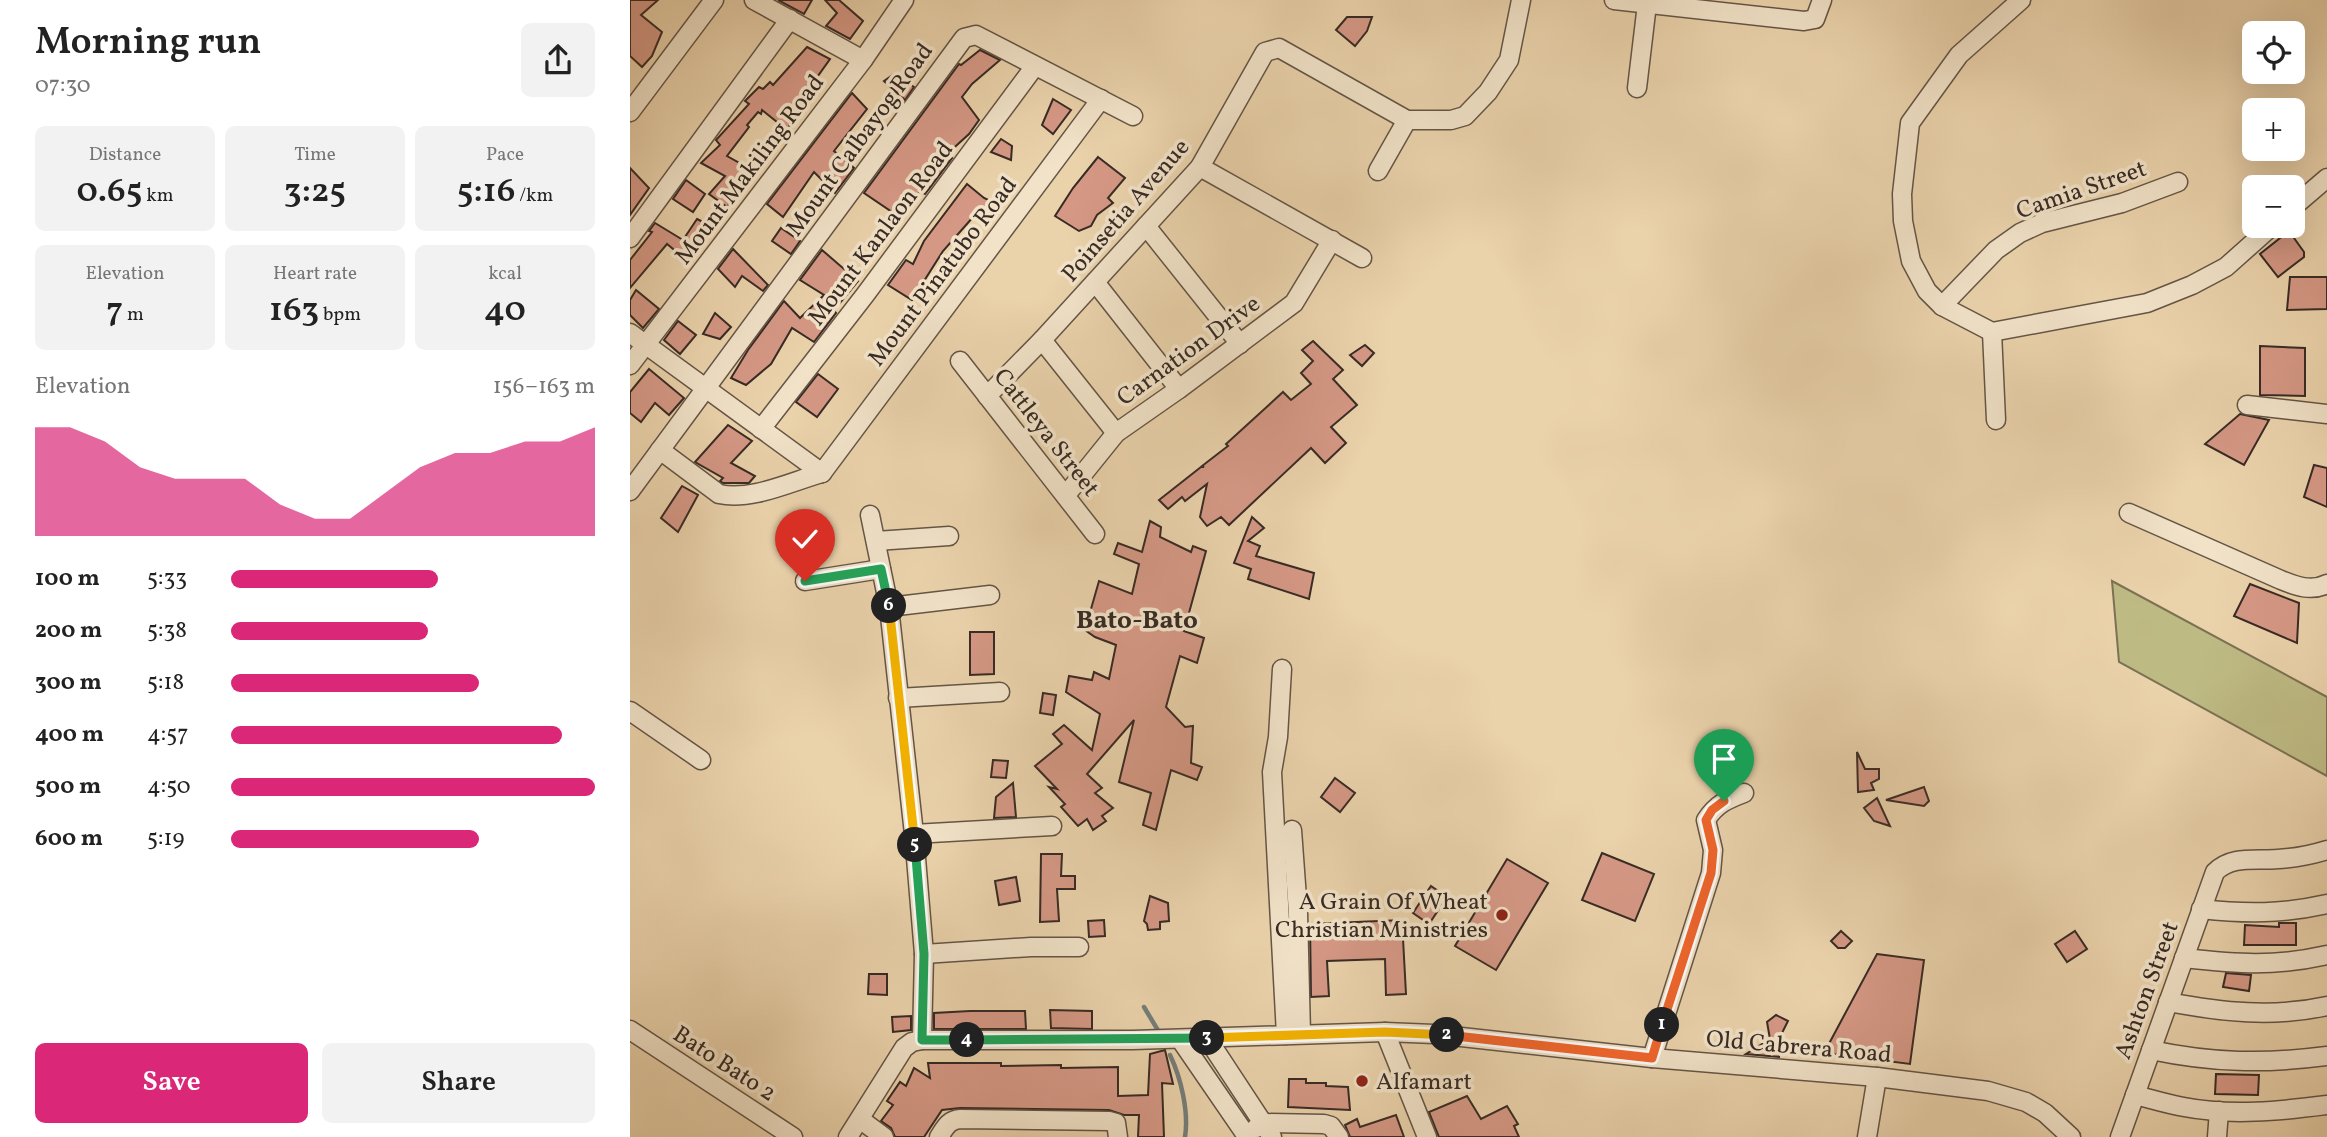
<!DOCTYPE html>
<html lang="en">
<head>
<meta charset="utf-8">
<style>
  :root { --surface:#fff; --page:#f2f2f2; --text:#222; --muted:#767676; --accent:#db2777 }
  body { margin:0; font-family:Vollkorn,serif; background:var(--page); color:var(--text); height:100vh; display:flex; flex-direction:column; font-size:26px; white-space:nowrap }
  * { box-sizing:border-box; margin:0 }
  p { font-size:23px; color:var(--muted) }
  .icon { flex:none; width:38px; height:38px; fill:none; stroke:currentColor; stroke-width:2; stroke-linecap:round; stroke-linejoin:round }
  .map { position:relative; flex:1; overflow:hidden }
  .side { display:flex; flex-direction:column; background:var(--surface); width:630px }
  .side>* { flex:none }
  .controls { position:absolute; left:1612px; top:21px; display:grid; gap:14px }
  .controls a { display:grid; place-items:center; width:63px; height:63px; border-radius:10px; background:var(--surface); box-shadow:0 7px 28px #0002; font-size:35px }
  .pin { position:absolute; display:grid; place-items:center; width:60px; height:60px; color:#fff; margin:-72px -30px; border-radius:50% 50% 50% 0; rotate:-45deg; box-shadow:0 0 7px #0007 }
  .pin .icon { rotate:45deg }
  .km { position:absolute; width:35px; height:35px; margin:-18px; border-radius:50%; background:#222; color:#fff; font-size:19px; line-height:35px; text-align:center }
  .round { display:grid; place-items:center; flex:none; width:74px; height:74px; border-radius:10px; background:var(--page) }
  .head { display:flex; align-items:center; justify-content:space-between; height:119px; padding:0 35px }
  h1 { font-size:38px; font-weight:600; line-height:52px }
  .metrics { display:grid; grid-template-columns:repeat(3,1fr); gap:10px; height:119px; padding:7px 35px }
  .metrics div { display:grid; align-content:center; border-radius:10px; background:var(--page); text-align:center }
  .metrics b { font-size:35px; font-weight:600 }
  .metrics small { font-size:19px; font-weight:400 }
  .metrics p { font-size:19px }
  .chart { height:196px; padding:14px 35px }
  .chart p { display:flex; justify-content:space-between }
  .chart svg { width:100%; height:126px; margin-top:7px; fill:var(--accent); opacity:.7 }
  .button { display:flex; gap:14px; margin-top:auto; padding:14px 35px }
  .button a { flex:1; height:80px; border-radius:10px; background:var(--accent); color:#fff; font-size:28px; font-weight:600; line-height:80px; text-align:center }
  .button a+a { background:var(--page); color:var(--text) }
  ul { padding:0 35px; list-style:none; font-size:23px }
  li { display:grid; grid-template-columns:112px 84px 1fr; align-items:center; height:52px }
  li i { height:18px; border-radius:9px; background:var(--accent) }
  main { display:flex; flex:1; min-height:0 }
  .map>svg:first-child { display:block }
</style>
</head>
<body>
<main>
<section class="side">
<div class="head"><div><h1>Morning run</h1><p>07:30</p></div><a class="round"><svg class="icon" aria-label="share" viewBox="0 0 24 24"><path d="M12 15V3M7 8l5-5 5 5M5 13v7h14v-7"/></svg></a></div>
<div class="metrics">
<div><p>Distance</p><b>0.65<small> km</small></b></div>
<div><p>Time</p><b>3:25</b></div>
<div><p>Pace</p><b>5:16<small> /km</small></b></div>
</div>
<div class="metrics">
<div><p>Elevation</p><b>7<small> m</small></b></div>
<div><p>Heart rate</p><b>163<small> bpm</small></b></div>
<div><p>kcal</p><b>40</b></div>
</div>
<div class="chart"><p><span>Elevation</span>156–163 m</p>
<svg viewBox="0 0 160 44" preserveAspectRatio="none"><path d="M0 44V6L10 6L20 11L30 20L40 24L50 24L60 24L70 33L80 38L90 38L100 29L110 20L120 15L130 15L140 11L150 11L160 6V44z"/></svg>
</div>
<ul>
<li><b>100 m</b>5:33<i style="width:57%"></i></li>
<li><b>200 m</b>5:38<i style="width:54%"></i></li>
<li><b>300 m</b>5:18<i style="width:68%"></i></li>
<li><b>400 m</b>4:57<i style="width:91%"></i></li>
<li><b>500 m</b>4:50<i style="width:100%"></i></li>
<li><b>600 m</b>5:19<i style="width:68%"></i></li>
</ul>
<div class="button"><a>Save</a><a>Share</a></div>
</section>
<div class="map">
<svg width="1697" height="1137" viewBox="0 0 1697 1137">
  <rect width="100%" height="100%" fill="#ead2ab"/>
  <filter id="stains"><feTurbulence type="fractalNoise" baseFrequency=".00286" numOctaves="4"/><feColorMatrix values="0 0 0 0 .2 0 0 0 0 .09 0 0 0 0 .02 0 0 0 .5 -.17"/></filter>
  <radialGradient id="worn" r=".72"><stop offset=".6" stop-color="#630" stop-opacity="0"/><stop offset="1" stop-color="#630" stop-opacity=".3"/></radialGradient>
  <polygon fill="#beba84" stroke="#7b7254" stroke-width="2" points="1482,581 1697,697 1697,776 1489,662"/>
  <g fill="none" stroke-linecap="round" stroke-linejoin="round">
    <g stroke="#757e7b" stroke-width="4.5">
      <polyline points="514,1007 529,1032"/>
      <path d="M 540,1055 C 551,1078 559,1112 555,1137"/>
    </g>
  </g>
  <g fill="#d59885" stroke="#382b25" stroke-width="2">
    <polygon points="0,0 28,0 11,15 32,32 22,56 12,67 0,56"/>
    <polygon points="148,0 182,0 174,14"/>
    <polygon points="195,0 209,0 233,21 220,39 196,26 207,13"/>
    <polygon points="717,17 742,17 737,31 725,46 706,30"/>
    <polygon points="177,47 200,59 178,90 181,93 164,108 168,111 157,130 132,110 131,114 128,112 117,125 119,127 97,156 122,170 114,186 97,207 79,194 95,176 71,163 90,145 86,140 119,104 115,101 129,87 133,89 140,82 143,85"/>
    <polygon points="350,50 370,60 342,84 332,97 349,120 339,134 316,155 322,158 299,189 295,194 290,191 271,218 234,193 329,64 331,65"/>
    <polygon points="264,74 284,87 275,100 254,81"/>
    <polygon points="222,93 237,109 204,151 224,168 205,193 184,172 153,217 137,204"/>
    <polygon points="423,99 441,110 423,134 412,125"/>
    <polygon points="371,139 382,146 381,160 361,152"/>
    <polygon points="468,157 495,178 478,198 483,203 467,215 461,226 449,231 425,216 443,188"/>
    <polygon points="0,168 19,188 0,215"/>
    <polygon points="56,180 75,194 63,212 43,199"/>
    <polygon points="337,184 354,198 371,206 354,224 344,216 313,251 282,300 258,285 276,260 283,264 294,241"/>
    <polygon points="67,219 83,227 60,263 37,244 0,288 0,260 22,232 19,231 25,223 53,240"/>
    <polygon points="151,228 170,241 161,254 142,241"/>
    <polygon points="1659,231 1674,252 1674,257 1648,277 1630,254"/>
    <polygon points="103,249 138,285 133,291 112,276 105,287 88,269"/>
    <polygon points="192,250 228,281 204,310 206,313 184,342 162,328 141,364 116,385 101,378 118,350 154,301 170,318 194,295 170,280"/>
    <polygon points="1660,277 1697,277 1697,309 1657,310"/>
    <polygon points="6,290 29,309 13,328 0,315 0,300"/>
    <polygon points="85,313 101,327 90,339 73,334"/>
    <polygon points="48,321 66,335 50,354 34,340"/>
    <polygon points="683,341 713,370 703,379 727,405 701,427 716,443 695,463 681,448 599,525 591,517 577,526 570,517 577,484 555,501 552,497 538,509 529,500 571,467 574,467 572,466 598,446 596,444 653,392 661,400 681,384 671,373 683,361 672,350"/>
    <polygon points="735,345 744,353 732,366 720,355"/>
    <polygon points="1630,346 1675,348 1675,396 1630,395"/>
    <polygon points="19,369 54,398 39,415 25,403 11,422 0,413 0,392"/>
    <polygon points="188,374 208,389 187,417 166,402"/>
    <polygon points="1610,414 1639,420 1614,465 1575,444"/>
    <polygon points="98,425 122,441 101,463 125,476 119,483 93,483 90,481 93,478 65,462"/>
    <polygon points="1684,465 1697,468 1697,507 1674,497"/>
    <polygon points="52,486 68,495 48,532 31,518"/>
    <polygon points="622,517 634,528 618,541 630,546 626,556 684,573 679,599 618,579 621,569 604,563"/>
    <polygon points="520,521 531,527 530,537 561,552 563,546 576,551 554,631 574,638 567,663 550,656 536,707 555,727 563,726 561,763 572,767 567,780 541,770 526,830 513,825 521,793 489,782 504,720 457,774 472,788 465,793 483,808 472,816 476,821 463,830 457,819 448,826 431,807 435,804 419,787 427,789 405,766 432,744 423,734 434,725 462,750 470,714 436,692 439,676 462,680 464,672 479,679 486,645 465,637 452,628 461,609 469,581 502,594 509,564 484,554 488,543 512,552"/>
    <polygon points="1620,584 1669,603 1667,643 1604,616"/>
    <polygon points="340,632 364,632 364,674 340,675"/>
    <polygon points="413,693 426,695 423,715 410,713"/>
    <polygon points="1227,752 1235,769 1249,769 1249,779 1241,783 1244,790 1228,792"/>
    <polygon points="363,760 378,761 376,778 361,777"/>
    <polygon points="705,778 725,793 710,812 691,797"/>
    <polygon points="383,783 386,817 364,818 366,797"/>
    <polygon points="1294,787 1299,801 1294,806 1256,800"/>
    <polygon points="1247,798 1260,826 1244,821 1234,808"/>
    <polygon points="972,853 1024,874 1005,921 952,900"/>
    <polygon points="411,854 432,854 431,876 445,876 445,889 427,889 429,921 410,922"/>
    <polygon points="877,859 918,883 866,970 825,946"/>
    <polygon points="386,877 390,901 369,905 365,881"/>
    <polygon points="801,886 817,897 799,924 783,913"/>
    <polygon points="520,896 538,903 539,921 530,922 530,929 518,930 517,924 514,921"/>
    <polygon points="474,920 475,936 459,937 458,921"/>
    <polygon points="772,920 776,994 756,995 755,959 697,961 699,996 681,997 680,924"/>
    <polygon points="1649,923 1666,923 1666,945 1614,945 1615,925 1649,927"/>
    <polygon points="1211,931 1222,941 1215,948 1208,948 1201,941"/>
    <polygon points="1445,931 1457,949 1437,962 1425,944"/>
    <polygon points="1247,954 1294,960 1280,1064 1194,1053"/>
    <polygon points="1596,973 1621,975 1619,991 1593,987"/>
    <polygon points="239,974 257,974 257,995 238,994"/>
    <polygon points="420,1010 462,1011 462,1029 421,1028"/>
    <polygon points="340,1011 395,1011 396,1029 304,1029 304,1013"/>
    <polygon points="1146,1015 1158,1021 1152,1033 1148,1035 1149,1057 1116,1054 1140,1039 1137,1022"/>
    <polygon points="281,1016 281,1030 263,1032 262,1017"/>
    <polygon points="535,1050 543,1084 532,1083 534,1137 508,1137 509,1115 494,1115 479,1110 330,1108 312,1110 294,1137 265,1137 261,1128 251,1121 263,1105 257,1101 270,1082 276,1086 284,1068 300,1078 298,1063 371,1063 371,1066 431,1065 431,1068 488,1067 488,1096 518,1095 520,1054"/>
    <polygon points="1586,1074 1629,1075 1628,1095 1585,1094"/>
    <polygon points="659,1079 676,1079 676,1083 696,1083 696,1086 718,1087 720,1110 658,1107"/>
    <polygon points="837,1096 851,1119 877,1106 888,1124 884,1126 889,1137 809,1137 799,1112"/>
    <polygon points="766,1115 774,1137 720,1137 715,1125 727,1119 730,1127"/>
  </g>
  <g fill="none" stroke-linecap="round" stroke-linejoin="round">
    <defs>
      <g id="minor">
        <polyline points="124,0 233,60"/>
        <polyline points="984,0 1174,21 1185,19 1192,0"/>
        <polyline points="1391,0 1329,55 1280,123 1272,194 1273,221 1281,261 1297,291 1312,306 1362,332 1517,303 1562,285 1596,267 1642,226"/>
        <polyline points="1007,88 1017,4"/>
        <polyline points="0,112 84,0"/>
        <polyline points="570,167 732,258"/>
        <polyline points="748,171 777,120"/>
        <polyline points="1662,208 1697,178"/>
        <polyline points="516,226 610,344"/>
        <polyline points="0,238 160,19"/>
        <polyline points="465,282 549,389"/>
        <polyline points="1312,306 1366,250 1390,233 1412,223 1492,203 1548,182"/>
        <polyline points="1362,332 1366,420"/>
        <polyline points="0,333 192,473"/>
        <polyline points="412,340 486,433"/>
        <polyline points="330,361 465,534"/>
        <polyline points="0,365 233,60 274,0"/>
        <polyline points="357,396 412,340 570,167 635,52 649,48 777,120 821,120 835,116 858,92 879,60 891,0"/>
        <polyline points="1617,405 1697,414"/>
        <polyline points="131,429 235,295 405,66"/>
        <path d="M 30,450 L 89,494 C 122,501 160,482 192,473"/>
        <polyline points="192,473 471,99"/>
        <polyline points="0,491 334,38 346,35 503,116"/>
        <polyline points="436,495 486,433 549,389 664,303 702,240"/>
        <path d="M 1499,513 L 1651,580 C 1666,586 1681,592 1697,584"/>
        <polyline points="240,515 259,607 284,834 294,954 292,1040"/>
        <polyline points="246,541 319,536"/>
        <polyline points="175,581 251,569"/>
        <polyline points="259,607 360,595"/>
        <polyline points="652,669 648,737 642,772 656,1035"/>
        <polyline points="268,698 370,692"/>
        <polyline points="0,711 71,760"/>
        <polyline points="662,830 668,912 671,1034"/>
        <polyline points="284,834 422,826"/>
        <path d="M 1571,909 C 1616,914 1653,914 1697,904"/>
        <polyline points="294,954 401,947 449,947"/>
        <path d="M 1554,958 C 1608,964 1644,967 1697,955"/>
        <path d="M 1538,1002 C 1592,1012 1643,1018 1697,1006"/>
        <polyline points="0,1030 163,1137"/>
        <polyline points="755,1032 797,1137"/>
        <polyline points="577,1038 642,1137"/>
        <polyline points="550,1039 616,1135"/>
        <path d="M 1521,1050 C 1582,1063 1635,1064 1697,1056"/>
        <path d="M 1022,1058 L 1081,873 L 1083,850 L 1076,820 C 1086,804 1098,799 1114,793"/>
        <path d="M 1505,1095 C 1521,1099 1537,1104 1554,1107 C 1600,1116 1651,1111 1697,1105"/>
        <polyline points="231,1120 254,1137"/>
        <polyline points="626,1128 634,1123 694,1124 701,1126 709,1137"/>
        <polyline points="218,1137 274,1048 282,1042 292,1040 503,1040 755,1032 804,1034 1022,1058 1247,1077 1358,1091 1396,1102 1415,1113 1441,1137"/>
        <path d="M 309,1137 C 315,1128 318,1120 330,1119 L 479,1121 L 486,1123 L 488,1137"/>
        <polyline points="1237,1137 1247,1077"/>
        <path d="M 1490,1137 L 1585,872 C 1602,855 1625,861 1648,859 C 1664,858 1681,855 1697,850"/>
        <polyline points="1587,1137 1589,1111"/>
      </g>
    </defs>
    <use href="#minor" stroke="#645546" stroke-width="21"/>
    <use href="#minor" stroke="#f1e2c8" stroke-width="18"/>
  </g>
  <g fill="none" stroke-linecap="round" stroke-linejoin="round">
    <defs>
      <polyline id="split-1" points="1032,1025 1081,873 1083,850 1076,820 1082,810 1094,801"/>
      <polyline id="split-2" points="817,1035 1022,1058 1032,1025"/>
      <polyline id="split-3" points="577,1038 755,1032 817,1035"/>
      <polyline id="split-4" points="337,1040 577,1038"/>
      <polyline id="split-5" points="285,845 294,954 292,1040 337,1040"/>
      <polyline id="split-6" points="259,606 285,845"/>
      <polyline id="split-7" points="175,581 251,569 259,606"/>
    </defs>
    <use href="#split-1" stroke="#fff" stroke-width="14"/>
    <use href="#split-2" stroke="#fff" stroke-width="14"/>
    <use href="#split-3" stroke="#fff" stroke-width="14"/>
    <use href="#split-4" stroke="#fff" stroke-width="14"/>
    <use href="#split-5" stroke="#fff" stroke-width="14"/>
    <use href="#split-6" stroke="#fff" stroke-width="14"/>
    <use href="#split-7" stroke="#fff" stroke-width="14"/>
    <use href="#split-1" stroke="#f0652b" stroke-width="9"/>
    <use href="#split-2" stroke="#f0652b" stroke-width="9"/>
    <use href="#split-3" stroke="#f5b400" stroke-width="9"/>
    <use href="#split-4" stroke="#22a559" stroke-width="9"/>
    <use href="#split-5" stroke="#22a559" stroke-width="9"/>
    <use href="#split-6" stroke="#f5b400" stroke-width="9"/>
    <use href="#split-7" stroke="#22a559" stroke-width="9"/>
  </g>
  <g fill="#8f2418" stroke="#f1e2c8" stroke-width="2.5">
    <circle cx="872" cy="915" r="7"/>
    <circle cx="732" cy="1081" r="7"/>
  </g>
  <g text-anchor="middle" stroke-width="7" stroke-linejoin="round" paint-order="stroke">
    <g font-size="24" fill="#382b25" stroke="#f1e2c8">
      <text transform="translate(229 139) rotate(-54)" y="8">Mount Calbayog Road</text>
      <text transform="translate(119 169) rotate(-53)" y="8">Mount Makiling Road</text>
      <text transform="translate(1451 189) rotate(-19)" y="8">Camia Street</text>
      <text transform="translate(495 210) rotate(-49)" y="8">Poinsetia Avenue</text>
      <text transform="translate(250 233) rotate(-53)" y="8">Mount Kanlaon Road</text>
      <text transform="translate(312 271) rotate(-53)" y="8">Mount Pinatubo Road</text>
      <text transform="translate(558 350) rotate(-36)" y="8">Carnation Drive</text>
      <text transform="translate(417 432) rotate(52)" y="8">Cattleya Street</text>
      <text transform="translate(1516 990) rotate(-70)" y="8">Ashton Street</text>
      <text transform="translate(1169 1046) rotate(5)" y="8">Old Cabrera Road</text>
      <text transform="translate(95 1063) rotate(33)" y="8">Bato Bato 2</text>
    </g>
    <g font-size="24" fill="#382b25" stroke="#f1e2c8" text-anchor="end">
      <text x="858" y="909">A Grain Of Wheat<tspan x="858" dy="28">Christian Ministries</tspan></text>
      <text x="746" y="1089" text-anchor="start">Alfamart</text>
    </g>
    <g font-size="26" font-weight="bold" fill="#382b25" stroke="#f1e2c8">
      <text x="507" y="628">Bato-Bato</text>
    </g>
  </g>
  <rect width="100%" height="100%" filter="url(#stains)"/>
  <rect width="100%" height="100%" fill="url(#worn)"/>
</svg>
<div class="controls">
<a><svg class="icon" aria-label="locate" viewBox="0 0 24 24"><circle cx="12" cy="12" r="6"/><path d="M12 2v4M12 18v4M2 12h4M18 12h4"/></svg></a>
<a>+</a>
<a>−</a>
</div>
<div class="pin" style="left:1094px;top:801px;background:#1e9e55"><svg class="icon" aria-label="arrive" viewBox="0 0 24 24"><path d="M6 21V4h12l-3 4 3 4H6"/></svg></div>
<div class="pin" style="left:175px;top:581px;background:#d93025"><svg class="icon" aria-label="check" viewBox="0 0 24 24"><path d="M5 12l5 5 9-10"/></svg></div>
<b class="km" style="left:1032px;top:1025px">1</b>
<b class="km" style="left:817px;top:1035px">2</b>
<b class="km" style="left:577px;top:1038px">3</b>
<b class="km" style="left:337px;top:1040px">4</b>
<b class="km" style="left:285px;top:845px">5</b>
<b class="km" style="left:259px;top:606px">6</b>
</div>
</main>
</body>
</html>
